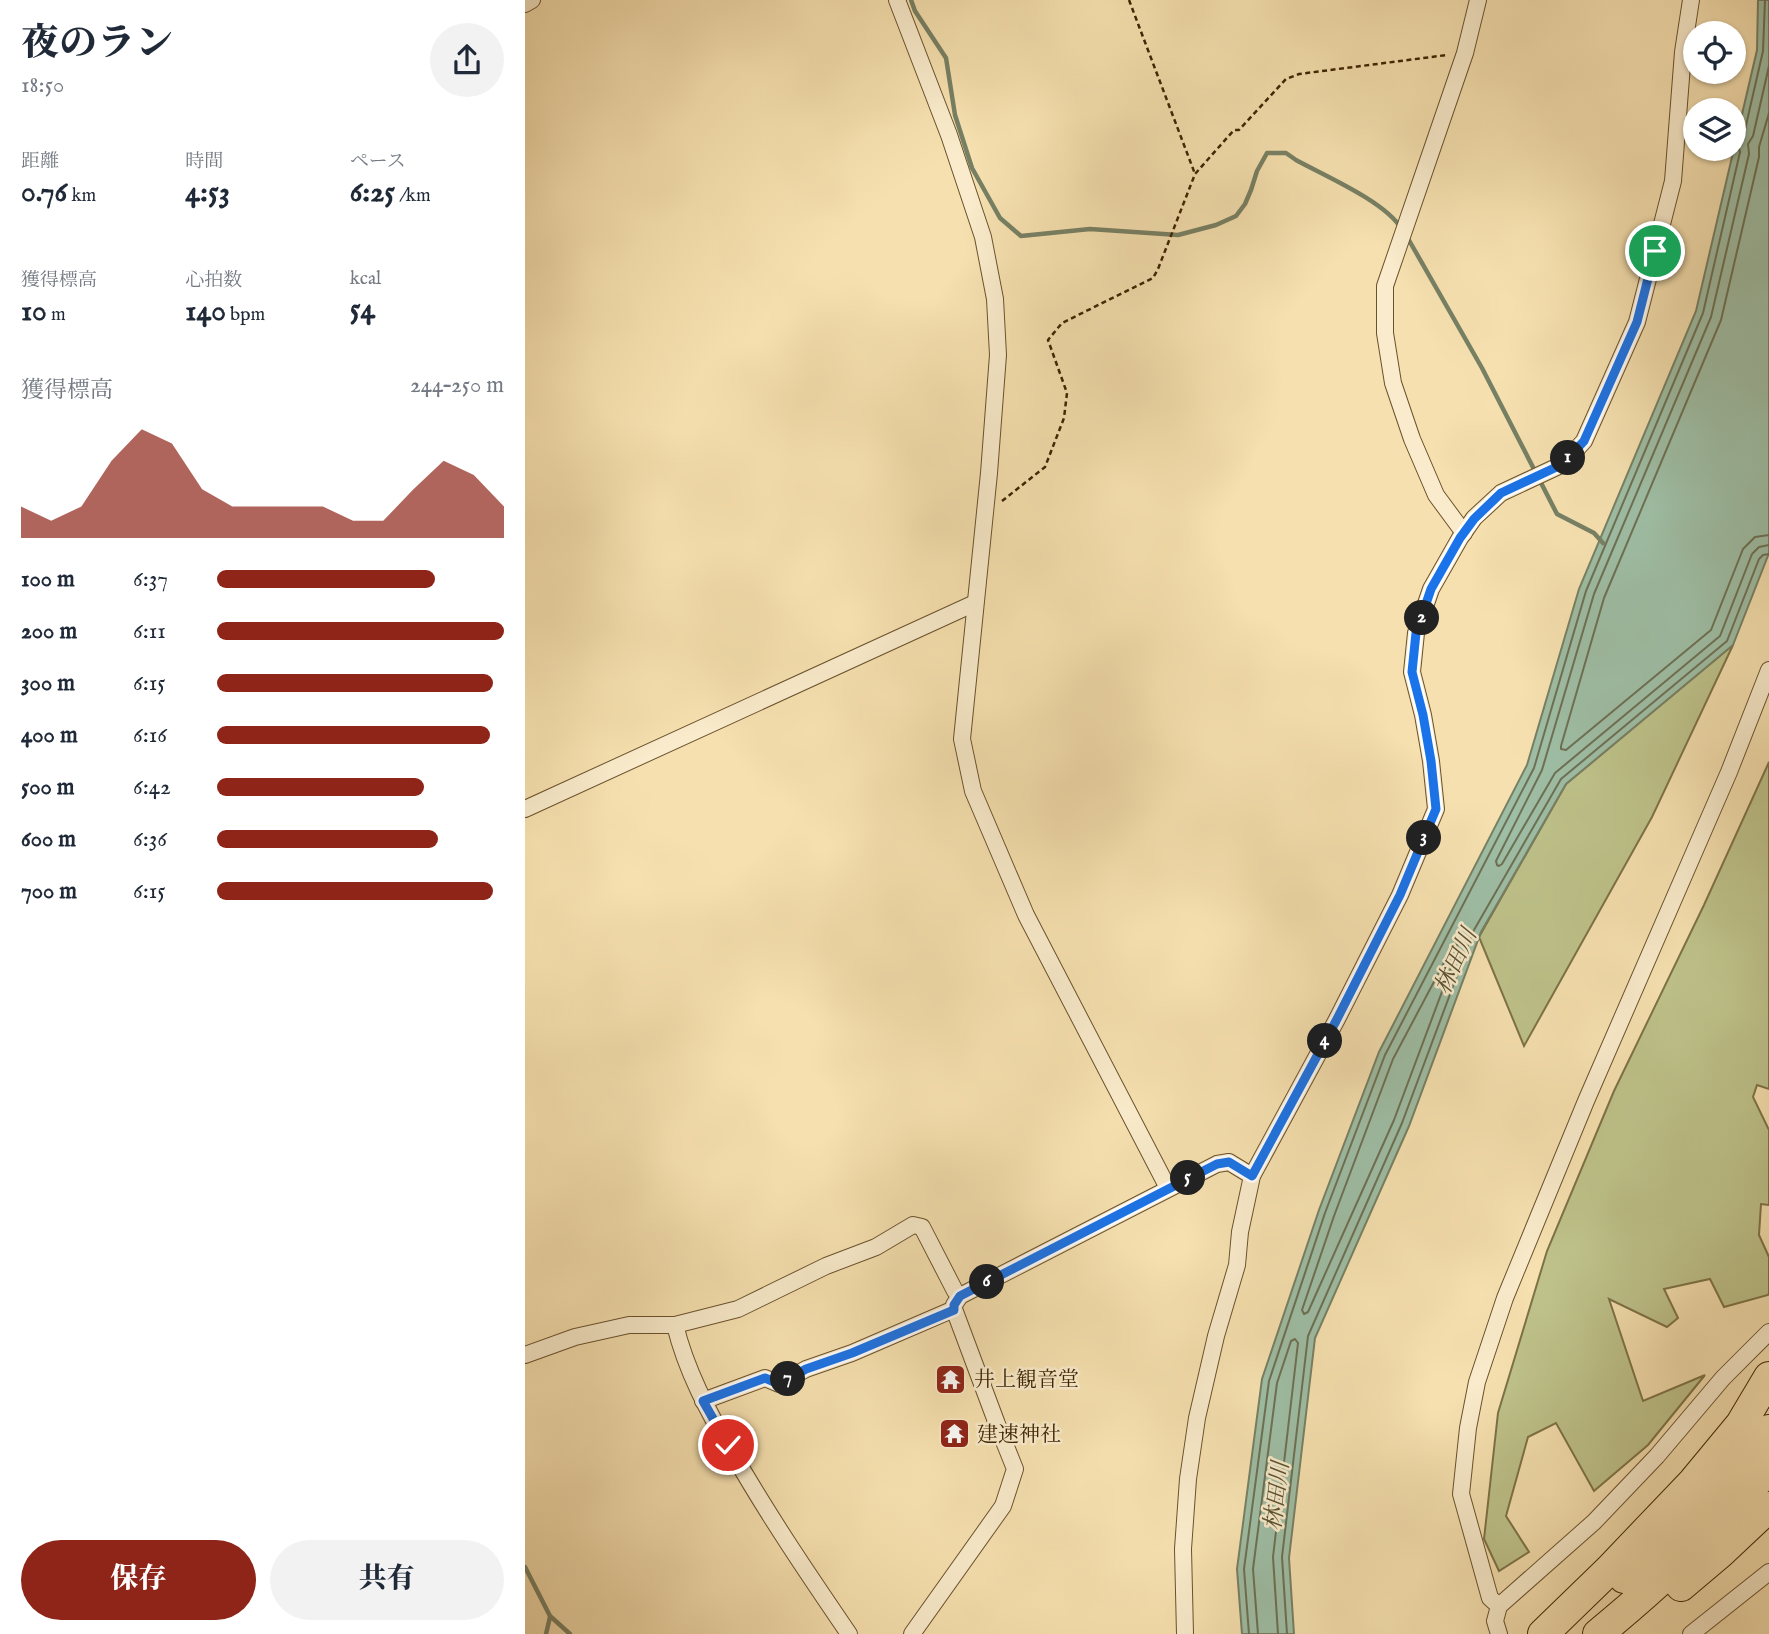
<!DOCTYPE html>
<html lang="ja">
<head>
<meta charset="utf-8">
<style>
  :root { --surface:#fff; --page:#f2f2f3; --text:#1f2937; --muted:#747a83; --accent:#8f2418 }
  body { margin:0; font-family:"IM FELL English","Noto Serif JP",serif; background:var(--page); color:var(--text); height:100vh; display:flex; flex-direction:column; font-size:26px; white-space:nowrap }
  * { box-sizing:border-box; margin:0 }
  p { font-size:23px; color:var(--muted) }
  .icon { flex:none; width:38px; height:38px; fill:none; stroke:currentColor; stroke-width:2; stroke-linecap:round; stroke-linejoin:round }
  .map { position:relative; flex:1; overflow:hidden }
  .drawer { display:flex; flex-direction:column; background:var(--surface); width:525px }
  .drawer>* { flex:none }
  .buttons { position:absolute; left:1158px; top:21px; display:grid; gap:14px }
  .buttons a { display:grid; place-items:center; width:63px; height:63px; border-radius:50%; background:var(--surface); box-shadow:0 2px 5px #0004; font-size:35px }
  .pin { position:absolute; display:grid; place-items:center; width:60px; height:60px; color:#fff; margin:-30px; border:4px solid #fff; border-radius:50%; box-shadow:0 2px 7px #0007 }
  .km { position:absolute; width:35px; height:35px; margin:-18px; border-radius:50%; background:#222; color:#fff; font-size:19px; line-height:35px; text-align:center }
  .round { display:grid; place-items:center; flex:none; width:74px; height:74px; border-radius:37px; background:var(--page) }
  .head { display:flex; align-items:center; justify-content:space-between; height:119px; padding:0 21px }
  h1 { font-size:38px; font-weight:800; line-height:52px }
  .figures { display:grid; grid-template-columns:repeat(3,1fr); gap:10px; height:119px; padding:7px 21px }
  .figures div { display:grid; align-content:center }
  .figures b { font-size:30px; font-weight:800 }
  .figures small { font-size:19px; font-weight:400 }
  .figures p { font-size:19px }
  .chart { height:196px; padding:14px 21px }
  .chart p { display:flex; justify-content:space-between }
  .chart svg { width:100%; height:126px; margin-top:7px; fill:var(--accent); opacity:.7 }
  .cta { display:flex; gap:14px; margin-top:auto; padding:14px 21px }
  .cta a { flex:1; height:80px; border-radius:42px; background:var(--accent); color:#fff; font-size:28px; font-weight:800; line-height:80px; text-align:center }
  .cta a+a { background:var(--page); color:var(--text) }
  ul { padding:0 21px; list-style:none; font-size:23px }
  li { display:grid; grid-template-columns:112px 84px 1fr; align-items:center; height:52px }
  li i { height:18px; border-radius:9px; background:var(--accent) }
  main { display:flex; flex:1; min-height:0 }
  .map>svg:first-child { display:block }
</style>
</head>
<body>
<main>
<section class="drawer">
<div class="head"><div><h1>夜のラン</h1><p>18:50</p></div><a class="round"><svg class="icon" aria-label="share" viewBox="0 0 24 24"><path d="M12 15V3M7 8l5-5 5 5M5 13v7h14v-7"/></svg></a></div>
<div class="figures">
<div><p>距離</p><b>0.76<small> km</small></b></div>
<div><p>時間</p><b>4:53</b></div>
<div><p>ペース</p><b>6:25<small> /km</small></b></div>
</div>
<div class="figures">
<div><p>獲得標高</p><b>10<small> m</small></b></div>
<div><p>心拍数</p><b>140<small> bpm</small></b></div>
<div><p>kcal</p><b>54</b></div>
</div>
<div class="chart"><p><span>獲得標高</span>244–250 m</p>
<svg viewBox="0 0 160 44" preserveAspectRatio="none"><path d="M0 44V33L10 38L20 33L30 17L40 6L50 11L60 27L70 33L80 33L90 33L100 33L110 38L120 38L130 27L140 17L150 22L160 33V44z"/></svg>
</div>
<ul>
<li><b>100 m</b>6:37<i style="width:76%"></i></li>
<li><b>200 m</b>6:11<i style="width:100%"></i></li>
<li><b>300 m</b>6:15<i style="width:96%"></i></li>
<li><b>400 m</b>6:16<i style="width:95%"></i></li>
<li><b>500 m</b>6:42<i style="width:72%"></i></li>
<li><b>600 m</b>6:36<i style="width:77%"></i></li>
<li><b>700 m</b>6:15<i style="width:96%"></i></li>
</ul>
<div class="cta"><a>保存</a><a>共有</a></div>
</section>
<div class="map">
<svg width="1244" height="1634" viewBox="0 0 1244 1634">
  <rect width="100%" height="100%" fill="#f6e0af"/>
  <filter id="stains"><feTurbulence type="fractalNoise" baseFrequency=".00286" numOctaves="4"/><feColorMatrix values="0 0 0 0 .2 0 0 0 0 .09 0 0 0 0 .02 0 0 0 .5 -.17"/></filter>
  <radialGradient id="worn" r=".72"><stop offset=".6" stop-color="#630" stop-opacity="0"/><stop offset="1" stop-color="#630" stop-opacity=".3"/></radialGradient>
  <g fill="#bec28a" stroke="#7d7246" stroke-width="2">
    <polygon points="1208,645 1127,817 999,1046 954,937 1041,784"/>
    <polygon points="1244,762 1244,1089 1232,1085 1228,1097 1244,1130 1244,1205 1236,1204 1234,1235 1244,1257 1244,1293 1243,1295 1199,1307 1185,1279 1139,1289 1153,1318 1142,1327 1084,1299 1118,1401 1180,1375 1123,1445 1069,1491 1031,1423 1003,1437 981,1516 1004,1552 974,1571 959,1539 973,1413 1022,1251 1089,1091 1179,905"/>
  </g>
  <polygon fill="#9ebea5" stroke="#778064" stroke-width="2" points="1233,0 1244,0 1244,553 1208,645 1041,784 956,932 884,1126 790,1338 764,1558 769,1634 717,1634 712,1569 737,1379 794,1210 854,1052 1002,765 1054,589 1171,311 1232,50"/>
  <g fill="none" stroke-linecap="round" stroke-linejoin="round">
    <g stroke="#6d7054" stroke-width="2">
      <polyline points="1244,66 1228,136 1223,144 1224,154 1186,317 1069,594 1017,770 971,861 972,865 974,866 977,864 1030,773 1195,636 1227,554 1234,547 1244,545"/>
      <polyline points="1244,113 1234,147 1234,157 1196,320 1079,598 1036,746 1036,749 1041,750 1186,630 1218,549 1230,537 1244,535"/>
      <polygon points="929,944 932,945 933,949 869,1120 783,1312 779,1314 777,1310 809,1216 868,1059"/>
      <polyline points="724,1634 719,1569 744,1381 800,1213 860,1055 1009,768 1061,591 1178,313 1215,152 1212,142 1219,134 1238,51 1240,0"/>
      <polyline points="733,1634 728,1569 752,1383 766,1341 770,1339 773,1343 748,1557 753,1634"/>
      <polyline points="762,1634 757,1557 783,1336 877,1123 949,930 1036,779 1202,641 1234,559 1238,555 1244,554"/>
    </g>
    <g stroke="#778064" stroke-width="4.5">
      <path d="M 386,0 L 390,11 L 421,58 L 430,115 L 447,168 L 475,218 L 496,236 L 565,229 L 653,235 L 691,225 L 711,216 L 720,204 L 726,190 L 732,171 L 742,153 L 761,153 L 771,160 C 800,176 859,201 876,228"/>
      <polyline points="881,235 957,368 1032,514 1069,533 1078,543"/>
      <polyline points="0,1567 25,1616 45,1634"/>
      <polyline points="21,1634 25,1617"/>
    </g>
    <defs>
      <g id="street">
        <polyline points="372,0 424,135 458,237 470,299 473,355 464,473 437,739 448,791 501,915 643,1188"/>
        <polyline points="0,4 7,0"/>
        <polyline points="939,533 911,495 887,439 868,383 860,333 860,286 940,53 953,0"/>
        <polyline points="0,809 450,603"/>
        <path d="M 150,1325 C 161,1370 183,1412 207,1452 C 243,1515 283,1574 324,1634"/>
        <polyline points="0,1355 50,1337 104,1325 150,1325 213,1309 301,1266 351,1247 388,1225 397,1227 430,1291 435,1296"/>
        <polyline points="178,1401 240,1378 254,1384 281,1369 327,1353 429,1309"/>
        <polyline points="974,1606 965,1598 936,1494 943,1428 952,1382 980,1298 1061,1101 1204,772 1244,670"/>
        <polyline points="387,1634 478,1506 490,1469 472,1424 429,1309 429,1305 435,1296 692,1164 704,1162 727,1176"/>
        <polyline points="660,1634 658,1549 663,1479 672,1418 691,1336 712,1265 715,1232 727,1176 811,1021 875,895 911,809 906,761 898,715 887,672 891,633 906,589 935,538 949,518 976,493 1038,464 1059,441 1112,322 1148,181 1158,52 1166,0"/>
        <polyline points="974,1634 970,1621 974,1606 1069,1522 1132,1456 1198,1378 1244,1332"/>
        <polyline points="1166,1634 1244,1572"/>
      </g>
      <g id="highway">
        <polyline points="1099,1578 1159,1528 1244,1430"/>
        <polyline points="1156,1586 1195,1553 1244,1507"/>
        <polyline points="1018,1634 1084,1570 1168,1482 1216,1424 1244,1377"/>
        <path d="M 1073,1634 C 1135,1583 1194,1529 1244,1467"/>
      </g>
    </defs>
    <use href="#street" stroke="#6a522d" stroke-width="18"/>
    <use href="#highway" stroke="#3c2302" stroke-width="32"/>
    <g stroke="#3c2302" stroke-width="2.5" stroke-dasharray="5 3.5" stroke-linecap="butt">
      <polyline points="604,0 670,174"/>
      <polyline points="477,501 520,467 539,418 542,393 523,340 537,323 628,278 633,269 670,174 709,130 714,130 761,79 774,74 922,55"/>
    </g>
    <use href="#street" stroke="#f9ebcb" stroke-width="16"/>
    <use href="#highway" stroke="#f6e0af" stroke-width="30"/>
  </g>
  <g fill="none" stroke-linecap="round" stroke-linejoin="round">
    <defs>
      <polyline id="route" points="203,1445 178,1401 240,1378 254,1384 281,1369 327,1353 429,1310 429,1305 435,1296 692,1164 704,1162 727,1176 811,1021 875,895 911,809 906,761 898,715 887,672 891,633 906,589 935,538 949,519 976,493 1038,464 1059,441 1112,322 1130,251"/>
    </defs>
    <use href="#route" stroke="#fff" stroke-width="14"/>
    <use href="#route" stroke="#1a73e8" stroke-width="9"/>
  </g>
  <defs>
    <symbol id="temple-square" viewBox="-11 -11 22 22"><rect x="-9" y="-9" width="18" height="18" rx="4" fill="#8f2418" stroke="#f9ebcb"/><path d="M0-6L5-2H3V0L6.5 2.5H4V6H1.5V3h-3V6H-4V2.5H-6.5L-3 0V-2H-5Z" fill="#fff"/></symbol>
  </defs>
  <g fill-rule="evenodd">
    <use href="#temple-square" x="408" y="1362" width="35" height="35"/>
    <use href="#temple-square" x="412" y="1416" width="35" height="35"/>
  </g>
  <g text-anchor="middle" stroke-width="5" stroke-linejoin="round" paint-order="stroke">
    <g font-size="21" fill="#3c2302" stroke="#f9ebcb" text-anchor="start">
      <text x="449" y="1386">井上観音堂</text>
      <text x="452" y="1441">建速神社</text>
    </g>
    <g font-size="23" font-style="italic" fill="#595233" stroke="#f9ebcb">
      <text transform="translate(930 961) rotate(-65)" y="8">林田川</text>
      <text transform="translate(751 1496) rotate(-83)" y="8">林田川</text>
    </g>
  </g>
  <rect width="100%" height="100%" filter="url(#stains)"/>
  <rect width="100%" height="100%" fill="url(#worn)"/>
</svg>
<div class="buttons">
<a><svg class="icon" aria-label="locate" viewBox="0 0 24 24"><circle cx="12" cy="12" r="6"/><path d="M12 2v4M12 18v4M2 12h4M18 12h4"/></svg></a>
<a><svg class="icon" aria-label="layers" viewBox="0 0 24 24"><path d="M12 4l9 5-9 5-9-5zM3 14l9 5 9-5"/></svg></a>
</div>
<div class="pin" style="left:1130px;top:251px;background:#1e9e55"><svg class="icon" aria-label="arrive" viewBox="0 0 24 24"><path d="M6 21V4h12l-3 4 3 4H6"/></svg></div>
<div class="pin" style="left:203px;top:1445px;background:#d93025"><svg class="icon" aria-label="check" viewBox="0 0 24 24"><path d="M5 12l5 5 9-10"/></svg></div>
<b class="km" style="left:1043px;top:458px">1</b>
<b class="km" style="left:897px;top:618px">2</b>
<b class="km" style="left:899px;top:838px">3</b>
<b class="km" style="left:800px;top:1041px">4</b>
<b class="km" style="left:663px;top:1178px">5</b>
<b class="km" style="left:462px;top:1282px">6</b>
<b class="km" style="left:263px;top:1379px">7</b>
</div>
</main>
</body>
</html>
